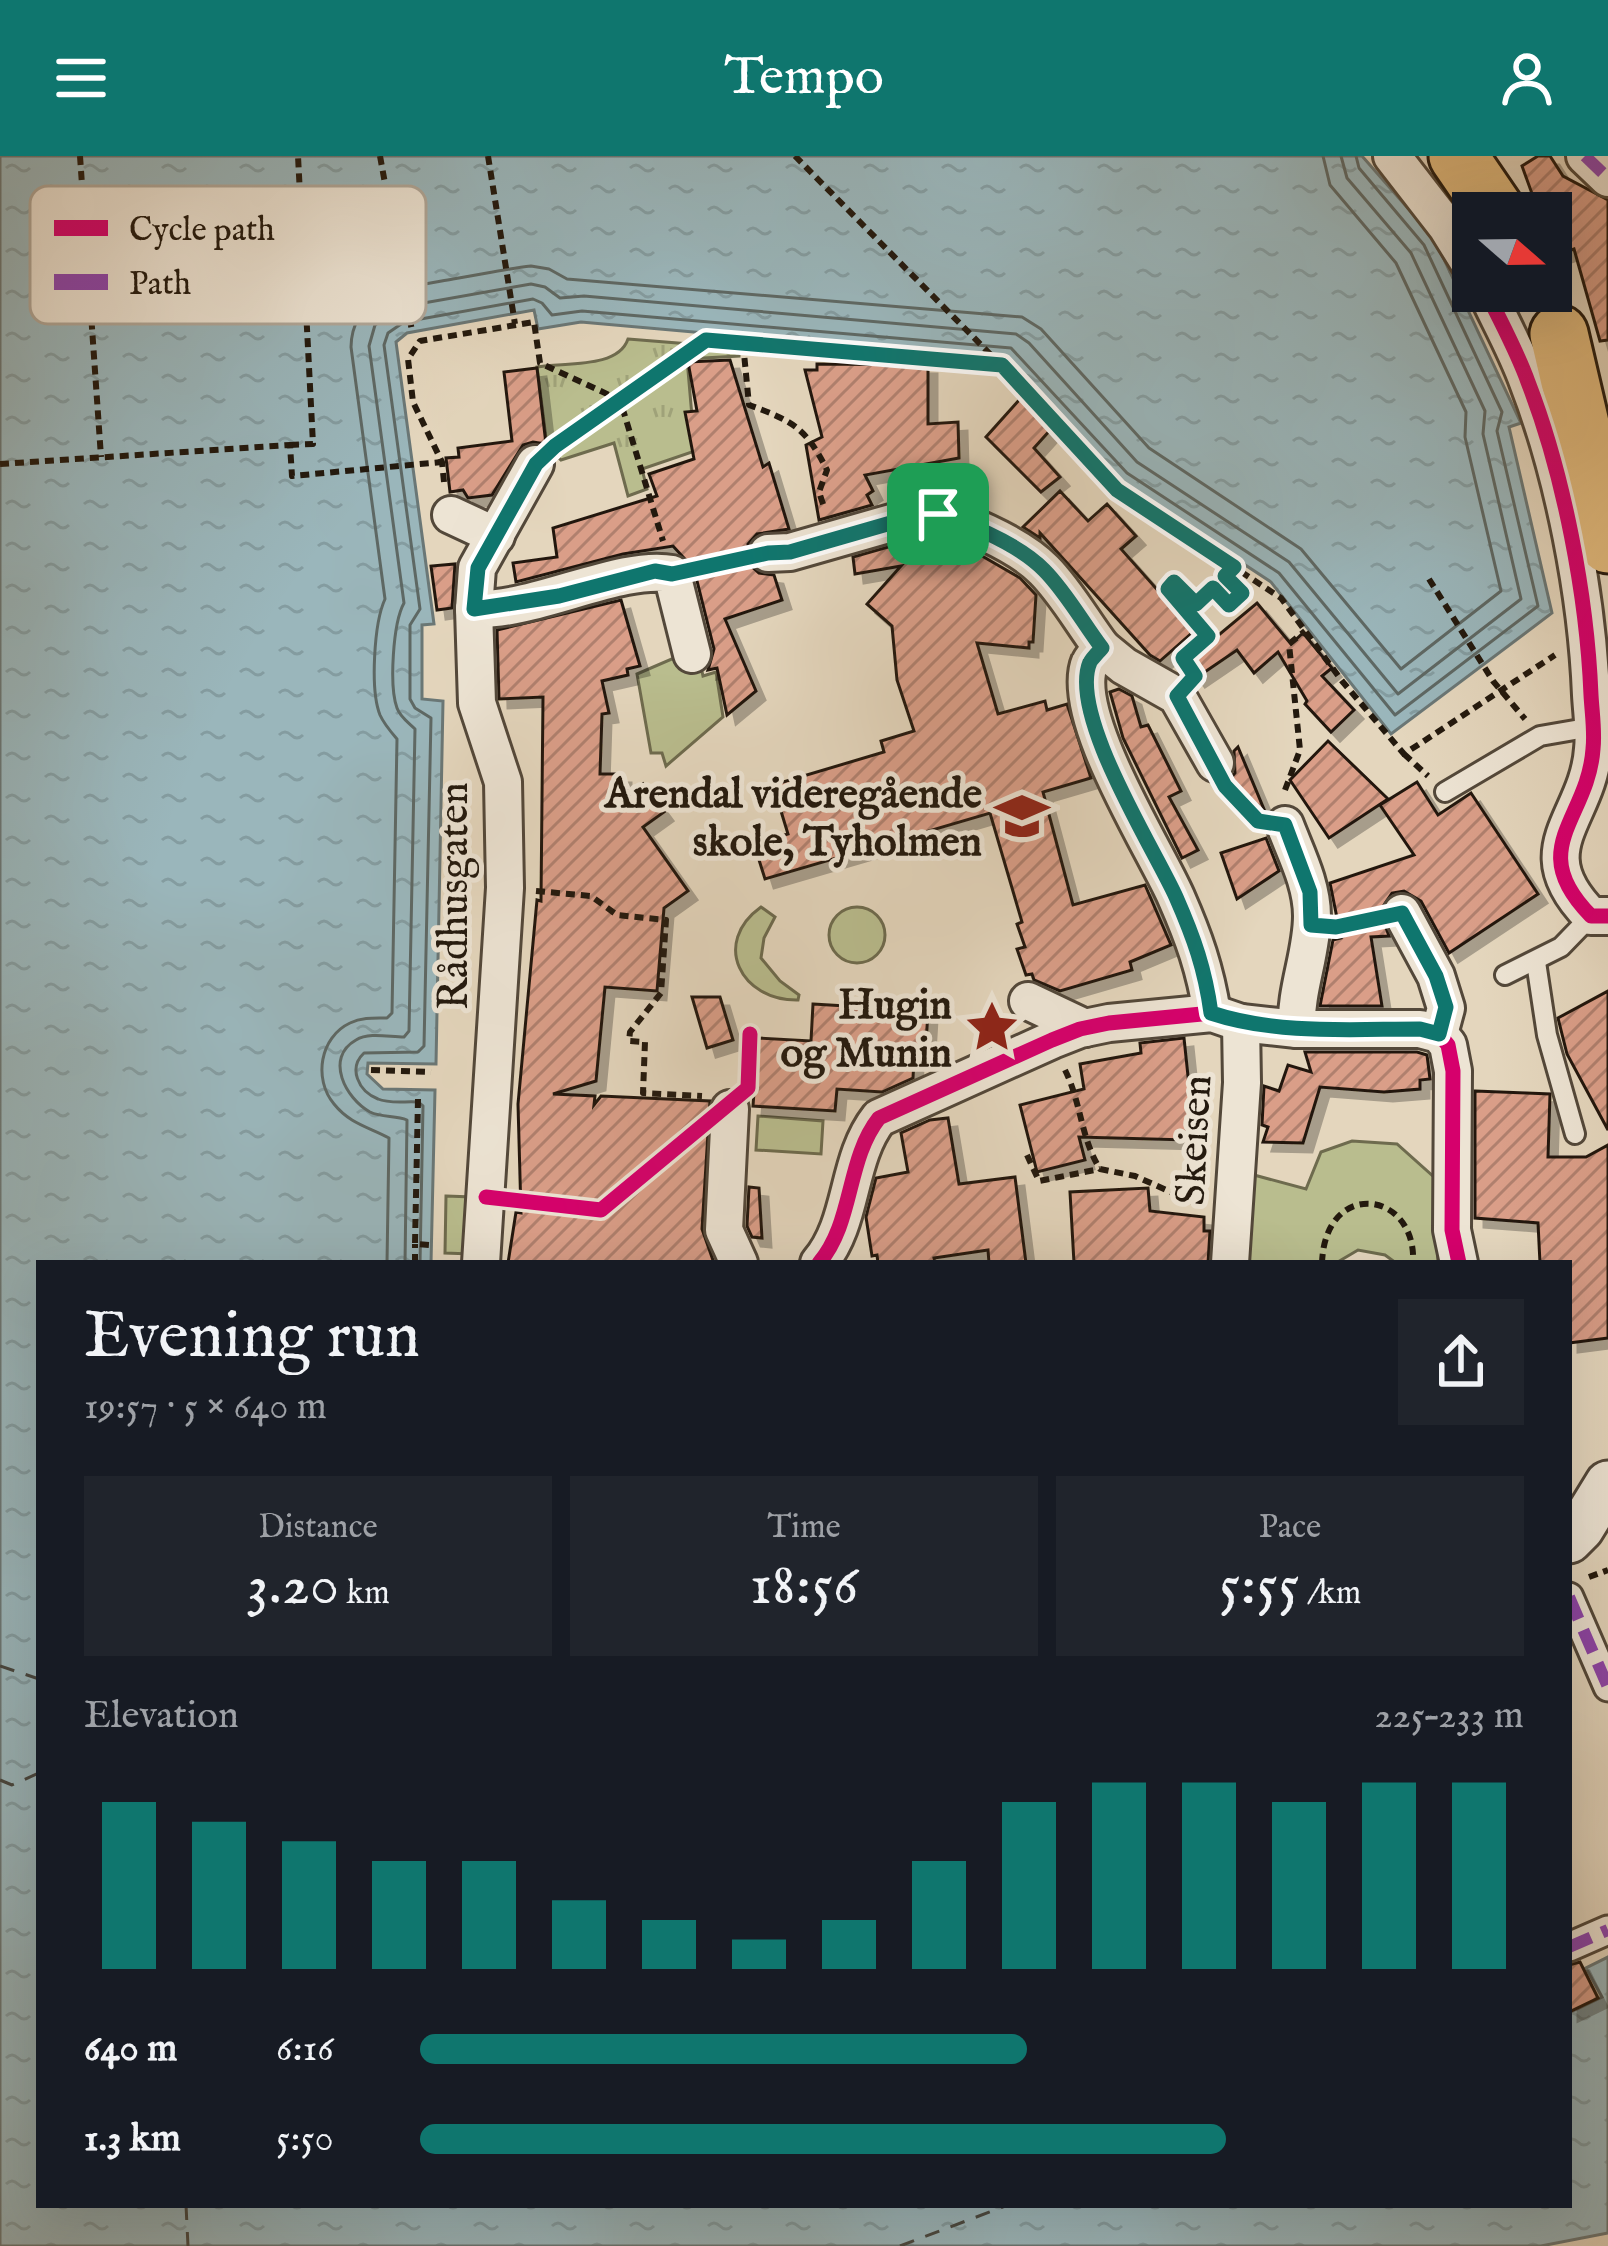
<!DOCTYPE html>
<html lang="en">
<head>
<meta charset="utf-8">
<style>
  :root { --surface:#171b24; --page:#20242c; --text:#f1f3f6; --muted:#9ea1a6; --accent:#0f766e }
  body { margin:0; font-family:"IM FELL English",serif; background:var(--page); color:var(--text); height:100vh; display:flex; flex-direction:column; font-size:45px; white-space:nowrap }
  * { box-sizing:border-box; margin:0 }
  p { font-size:39px; color:var(--muted) }
  .icon { flex:none; width:66px; height:66px; fill:none; stroke:currentColor; stroke-width:2; stroke-linecap:round; stroke-linejoin:round }
  .map { position:relative; flex:1; overflow:hidden }
  .drawer { position:absolute; left:36px; top:1104px; width:1536px; height:948px; display:flex; flex-direction:column; background:var(--surface); border-radius:0px; box-shadow:0 12px 48px #0002 }
  .drawer>* { flex:none }
  .needle { width:78px; rotate:110deg }
  .tools { position:absolute; left:1452px; top:36px; display:grid; gap:24px }
  .tools a { display:grid; place-items:center; width:120px; height:120px; border-radius:0px; background:var(--surface); box-shadow:0 12px 48px #0002; font-size:60px }
  .pin { position:absolute; display:grid; place-items:center; width:102px; height:102px; color:#fff; margin:-51px; border-radius:24px; box-shadow:0 6px 18px #0006 }
  .round { display:grid; place-items:center; flex:none; width:126px; height:126px; border-radius:0px; background:var(--page) }
  .headline { display:flex; align-items:center; justify-content:space-between; height:204px; padding:0 48px }
  h1 { font-size:66px; font-weight:600; line-height:90px }
  .figures { display:grid; grid-template-columns:repeat(3,1fr); gap:18px; height:204px; padding:12px 48px }
  .figures div { display:grid; align-content:center; border-radius:0px; background:var(--page); text-align:center }
  .figures b { font-size:60px; font-weight:600 }
  .figures small { font-size:33px; font-weight:400 }
  .figures p { font-size:33px }
  .chart { height:336px; padding:24px 48px }
  .chart p { display:flex; justify-content:space-between }
  .chart svg { width:100%; height:216px; margin-top:12px; stroke:var(--accent); stroke-width:6 }
  ul { padding:0 48px; list-style:none; font-size:39px }
  li { display:grid; grid-template-columns:192px 144px 1fr; align-items:center; height:90px }
  li i { height:30px; border-radius:15px; background:var(--accent) }
  header { display:flex; justify-content:space-between; align-items:center; height:156px; padding:0 48px; background:var(--accent); color:#fff; font-size:54px; font-weight:600 }
  .map>svg:first-child { display:block }
</style>
</head>
<body>
<header><svg class="icon" aria-label="menu" viewBox="0 0 24 24"><path d="M4 6h16M4 12h16M4 18h16"/></svg>Tempo<svg class="icon" aria-label="person" viewBox="0 0 24 24"><circle cx="12" cy="8" r="4"/><path d="M4 21q1-7 8-7t8 7"/></svg></header>
<div class="map">
<svg width="1608" height="2090" viewBox="0 0 1608 2090">
  <defs>
    <pattern id="grass-tufts" width="24" height="20" patternUnits="userSpaceOnUse" patternTransform="scale(3)"><rect width="24" height="20" fill="#b9bd8e"/><path d="M3 7l-1-3M5 7V3M7 7l1-3M15 17l-1-3M17 17v-4M19 17l1-3" fill="none" stroke="#9fa279"/></pattern>
    <pattern id="water-ripples" width="26" height="14" patternUnits="userSpaceOnUse" patternTransform="scale(3)"><rect width="26" height="14" fill="#9ab6bb"/><path d="M2 4q2-2 4 0t4 0M15 11q2-2 4 0t4 0" fill="none" stroke="#849ca0"/></pattern>
    <pattern id="building-hatch" width="6" height="6" patternUnits="userSpaceOnUse" patternTransform="scale(3)"><rect width="6" height="6" fill="#da9e88"/><path d="M-1 1l2-2M0 6l6-6M5 7l2-2" fill="none" stroke="#b0806e"/></pattern>
    <filter id="shadow"><feDropShadow dx="9" dy="9" stdDeviation="0" flood-color="#0004"/></filter>
  </defs>
  <rect width="100%" height="100%" fill="#e4d6bd"/>
  <filter id="stains"><feTurbulence type="fractalNoise" baseFrequency=".00167" numOctaves="4"/><feColorMatrix values="0 0 0 0 .2 0 0 0 0 .09 0 0 0 0 .02 0 0 0 .5 -.17"/></filter>
  <radialGradient id="worn" r=".72"><stop offset=".6" stop-color="#630" stop-opacity="0"/><stop offset="1" stop-color="#630" stop-opacity=".3"/></radialGradient>
  <path fill="url(#grass-tufts)" stroke="#6e6b4e" stroke-width="3" d="M 628,183 L 739,192 L 739,200 L 687,203 L 695,295 L 642,313 L 647,333 L 628,340 L 614,287 L 561,304 L 547,290 L 537,211 C 564,206 618,213 628,183 Z"/>
  <g fill="#b9bd8e" stroke="#6e6b4e" stroke-width="3">
    <polygon points="697,492 703,520 716,516 723,561 666,610 662,597 651,597 637,518"/>
    <circle cx="857" cy="779" r="28"/>
    <path d="M 761,751 L 775,761 L 764,782 L 761,802 L 780,825 L 799,839 L 798,844 C 741,845 711,787 761,751 Z"/>
    <polygon points="758,960 823,965 821,998 756,994"/>
    <polygon points="1352,985 1397,988 1435,1022 1438,1107 1396,1107 1385,1099 1358,1094 1336,1107 1234,1107 1243,1016 1306,1033 1321,996"/>
    <polygon points="446,1040 472,1041 471,1098 445,1097"/>
  </g>
  <polygon fill="url(#water-ripples)" stroke="#6a7776" stroke-width="3" points="0,0 1362,0 1434,82 1521,267 1509,271 1552,457 1391,578 1271,426 1119,326 1008,204 581,166 538,173 534,154 407,177 396,186 434,468 422,469 422,543 443,545 436,908 368,907 367,918 383,933 435,934 431,1107 39,1107 39,2049 1569,2049 1569,1857 1602,1841 1586,1812 1608,1801 1608,2077 1541,2090 0,2090"/>
  <g fill="none" stroke-linecap="round" stroke-linejoin="round">
    <g stroke="#5e6864" stroke-width="3">
      <path d="M 387,1107 L 389,982 C 369,971 350,968 334,948 C 313,923 320,881 350,867 C 362,861 375,862 387,862 L 392,857 L 397,583 C 391,576 384,568 380,559 C 370,534 374,467 385,443 L 351,191 C 352,135 410,131 453,123 C 479,119 505,113 531,110 L 549,113 L 567,123 L 1022,161 L 1041,173 L 1149,292 L 1301,393 L 1401,513 L 1501,435 L 1465,281 L 1466,256 L 1396,107 L 1330,29 L 1323,0"/>
      <path d="M 405,1107 L 407,964 C 396,959 382,962 370,956 C 346,943 324,902 356,884 C 369,876 389,881 404,881 L 409,875 L 415,573 C 409,567 400,561 397,552 C 389,530 393,467 404,447 L 369,190 L 375,169 L 401,151 L 531,128 L 545,131 L 560,142 L 584,140 L 1016,178 L 1029,187 L 1137,306 L 1289,406 L 1398,538 L 1521,443 L 1483,278 L 1485,255 L 1411,97 L 1347,22 L 1341,0"/>
      <path d="M 420,1107 L 423,950 L 418,946 C 406,945 389,948 378,943 C 358,935 348,912 364,897 L 418,896 L 424,890 L 431,562 L 415,552 L 410,543 L 410,469 L 420,453 L 384,189 L 388,177 L 404,166 L 533,143 L 542,147 L 552,159 L 582,155 L 1011,192 L 1127,317 L 1279,417 L 1395,559 L 1538,450 L 1497,275 L 1502,256 L 1424,89 L 1359,12 L 1356,0"/>
    </g>
    <g stroke="#474842" stroke-width="3" stroke-dasharray="15 12" stroke-linecap="butt">
      <polyline points="0,1510 39,1523"/>
      <polyline points="0,1624 12,1629 39,1617"/>
      <polyline points="186,2049 188,2090"/>
      <polyline points="900,2090 1008,2049"/>
    </g>
  </g>
  <g fill="url(#building-hatch)" stroke="#23190e" stroke-width="3" filter="url(#shadow)">
    <polygon points="1538,0 1550,0 1563,20 1608,44 1608,184 1600,185 1574,93 1551,101 1551,57 1539,57 1522,10"/>
    <polygon points="730,204 763,311 769,307 789,373 757,378 748,388 749,408 759,417 774,419 782,444 725,463 756,535 727,559 717,512 708,514 714,493 694,413 673,390 623,398 516,426 513,407 557,401 553,372 657,340 649,318 694,303 685,256 697,255 688,206"/>
    <polygon points="817,208 928,209 928,268 958,266 959,302 865,319 873,335 867,339 872,349 819,364 806,289 822,281 805,214 817,214"/>
    <polygon points="537,212 546,288 533,286 523,289 492,339 468,342 463,334 450,336 446,302 459,301 458,292 512,285 504,216"/>
    <polygon points="1020,243 1052,272 1034,292 1060,321 1041,336 986,281"/>
    <polygon points="1060,335 1088,365 1107,348 1136,380 1121,393 1194,475 1160,505 1150,499 1040,377 1040,382 1023,371"/>
    <polygon points="916,383 919,401 982,400 1020,422 1036,439 1033,486 1029,486 1029,492 977,487 998,558 1045,545 1047,554 1067,548 1091,622 1043,636 1073,749 1145,729 1171,789 1130,806 1132,814 1060,835 1034,824 1032,818 1026,819 1017,793 1025,791 1017,768 1022,766 990,657 765,723 754,688 788,678 773,629 884,596 881,585 914,575 897,524 892,470 867,448 901,410 855,418 853,401"/>
    <polygon points="455,408 452,452 437,454 431,410"/>
    <polygon points="621,444 640,510 627,513 628,519 602,525 609,557 602,558 600,618 622,618 622,645 643,628 664,656 643,671 688,735 664,752 657,835 605,831 596,925 553,938 595,940 594,949 601,940 710,945 702,1073 714,1107 508,1107 516,1056 521,1057 518,948 537,744 541,745 543,541 499,543 497,474"/>
    <polygon points="1257,447 1291,488 1303,477 1332,512 1322,520 1354,554 1331,576 1305,548 1307,545 1278,496 1254,517 1237,494 1196,522 1185,507"/>
    <polygon points="1119,533 1132,540 1141,571 1148,569 1181,635 1169,641 1198,694 1182,702 1123,582 1110,536"/>
    <polygon points="1328,585 1388,643 1329,682 1290,624"/>
    <polygon points="1238,591 1266,658 1263,664 1228,625 1235,617 1234,595"/>
    <polygon points="1417,626 1438,659 1471,637 1538,738 1449,797 1421,745 1404,735 1392,737 1380,755 1389,780 1371,781 1382,850 1320,850 1333,784 1341,782 1330,727 1414,699 1380,649"/>
    <polygon points="1266,682 1279,715 1237,743 1221,697"/>
    <polygon points="1608,835 1608,974 1567,898 1558,862"/>
    <polygon points="692,841 720,841 733,884 707,892"/>
    <polygon points="813,848 928,855 925,905 914,904 913,922 882,936 837,933 835,955 753,950 758,882 811,885"/>
    <polygon points="1184,882 1190,939 1188,984 1079,981 1085,1004 1037,1016 1020,949 1084,933 1080,908 1141,897 1140,887"/>
    <polygon points="1305,896 1417,896 1427,899 1430,923 1420,924 1420,933 1384,936 1320,931 1303,987 1263,986 1268,971 1262,969 1264,930 1279,935 1288,909 1311,916"/>
    <polygon points="1475,935 1550,938 1548,1001 1586,1001 1608,989 1608,1182 1569,1187 1569,1107 1540,1107 1538,1067 1475,1062"/>
    <polygon points="948,962 959,1028 1015,1021 1026,1107 989,1107 988,1094 934,1102 935,1107 878,1107 877,1099 872,1100 866,1061 876,1022 908,1016 901,977 930,964"/>
    <polygon points="749,1031 759,1032 762,1082 752,1081 747,1070"/>
    <polygon points="1148,1032 1150,1055 1204,1061 1204,1075 1210,1075 1208,1107 1074,1107 1070,1036"/>
    <polygon points="1580,1806 1598,1842 1569,1856 1569,1809"/>
  </g>
  <g fill="none" stroke-linecap="round" stroke-linejoin="round">
    <defs>
      <g id="service">
        <polyline points="1445,636 1540,580 1592,571"/>
        <polyline points="1536,806 1547,879 1575,978"/>
        <polyline points="1505,819 1561,791 1591,760"/>
      </g>
      <g id="pedestrian">
        <polyline points="1569,1441 1608,1531"/>
        <polyline points="1569,1791 1608,1774"/>
      </g>
      <g id="minor">
        <polyline points="1392,0 1447,71 1473,113"/>
        <polyline points="1585,0 1608,22"/>
        <path d="M 1486,135 C 1500,165 1517,195 1528,226 C 1564,319 1587,440 1591,539 C 1592,557 1595,576 1593,593 C 1588,664 1524,692 1591,760 L 1608,760"/>
        <polyline points="451,359 496,380"/>
        <path d="M 768,397 L 790,396 L 923,358 C 955,358 1021,390 1044,414 C 1066,436 1083,467 1102,492 C 1101,493 1090,505 1090,506 C 1068,558 1154,691 1176,741 C 1194,782 1205,813 1212,857"/>
        <path d="M 474,453 C 534,456 621,408 672,418 L 692,498"/>
        <polyline points="1102,492 1124,510 1177,540 1215,607"/>
        <path d="M 1285,669 C 1296,698 1312,728 1312,760 C 1312,798 1295,834 1297,873"/>
        <polyline points="1402,757 1436,820 1446,852 1439,878"/>
        <polyline points="1028,845 1085,872"/>
        <polyline points="730,953 724,1074 739,1107"/>
        <polyline points="481,1107 505,732 503,626 477,547 474,453 477,412 535,308"/>
        <path d="M 819,1107 C 854,1066 846,1004 879,962 L 1052,884 L 1080,873 L 1109,867 L 1212,857 L 1241,867 L 1297,873 L 1420,873 L 1439,878 L 1448,889 L 1453,915 L 1452,1074 L 1459,1107"/>
        <polyline points="1230,1107 1242,927 1241,867"/>
      </g>
      <polyline id="tertiary" points="1569,1384 1581,1372 1608,1328"/>
      <g id="primary">
        <polyline points="1458,0 1497,57"/>
        <polyline points="1559,178 1608,388"/>
      </g>
    </defs>
    <use href="#service" stroke="#53483a" stroke-width="24"/>
    <use href="#pedestrian" stroke="#53483a" stroke-width="33"/>
    <use href="#minor" stroke="#53483a" stroke-width="42"/>
    <use href="#tertiary" stroke="#53483a" stroke-width="51"/>
    <use href="#primary" stroke="#23190e" stroke-width="63"/>
    <g stroke="#23190e" stroke-width="6" stroke-dasharray="9 6" stroke-linecap="butt">
      <polyline points="80,0 101,301"/>
      <polyline points="380,0 412,175"/>
      <polyline points="488,0 515,168"/>
      <polyline points="795,0 991,199"/>
      <path d="M 743,187 L 749,249 C 793,265 806,272 827,314 L 819,336 L 824,351"/>
      <polyline points="559,287 706,184 1002,209 1117,334 1281,442 1342,525 1404,598 1555,499"/>
      <polyline points="290,289 313,288 298,0"/>
      <polyline points="0,308 290,289 292,320 442,306"/>
      <polyline points="444,326 442,306 413,246 408,203 420,185 534,166 540,207 620,244 663,385"/>
      <polyline points="1429,423 1493,525 1525,563"/>
      <polyline points="1168,432 1175,426 1196,448 1213,432 1229,449 1242,437 1225,420 1234,411"/>
      <polyline points="1167,433 1208,480 1183,502 1185,505"/>
      <polyline points="1404,598 1428,620"/>
      <polyline points="1285,634 1300,594 1289,488 1305,475"/>
      <polyline points="1230,635 1254,660"/>
      <polyline points="536,735 591,740 617,759 666,764 661,837 630,876 629,885 645,886 643,937 702,940"/>
      <polyline points="1344,770 1372,763"/>
      <polyline points="371,914 431,916"/>
      <path d="M 1065,914 C 1081,946 1081,983 1100,1013 L 1135,1020 L 1202,1050"/>
      <polyline points="418,943 415,1088 429,1089"/>
      <polyline points="1027,999 1039,1025 1100,1013"/>
      <polyline points="415,1107 415,1088"/>
      <path d="M 1322,1107 C 1325,1022 1417,1034 1413,1107"/>
      <polyline points="1589,1421 1608,1414"/>
    </g>
    <use href="#service" stroke="#ede4d4" stroke-width="18"/>
    <use href="#pedestrian" stroke="#ede4d4" stroke-width="27"/>
    <use href="#minor" stroke="#ede4d4" stroke-width="36"/>
    <use href="#tertiary" stroke="#ede4d4" stroke-width="45"/>
    <use href="#primary" stroke="#e2bb7e" stroke-width="57"/>
    <g stroke="#8e44ad" stroke-width="12" stroke-dasharray="24 12" stroke-linecap="butt">
      <polyline points="1585,0 1608,22"/>
      <polyline points="1569,1441 1608,1531"/>
      <polyline points="1569,1791 1608,1774"/>
    </g>
    <defs>
      <g id="cycleway">
        <path d="M 1486,135 C 1500,165 1517,195 1528,226 C 1564,319 1587,440 1591,539 C 1592,557 1595,576 1593,593 C 1588,664 1524,692 1591,760 L 1608,760"/>
        <polyline points="486,1041 601,1054 748,932 750,878"/>
        <path d="M 819,1107 C 854,1066 846,1004 879,962 L 1052,884 L 1080,873 L 1109,867 L 1212,857 L 1241,867 L 1297,873 L 1420,873 L 1439,878 L 1448,889 L 1453,915 L 1452,1074 L 1459,1107"/>
      </g>
    </defs>
    <use href="#cycleway" stroke="#ede4d4" stroke-width="22"/>
    <use href="#cycleway" stroke="#d6006c" stroke-width="15"/>
  </g>
  <g fill="none" stroke-linecap="round" stroke-linejoin="round">
    <defs>
      <path id="route" d="M 706,184 L 1002,209 L 1117,334 L 1234,411 L 1225,420 L 1242,437 L 1229,449 L 1213,432 L 1196,448 L 1174,426 L 1168,433 L 1208,480 L 1183,502 L 1195,520 L 1177,540 L 1225,630 L 1258,665 L 1285,669 L 1310,736 L 1311,769 L 1336,771 L 1402,757 L 1436,820 L 1446,851 L 1439,878 L 1420,873 C 1351,873 1278,879 1211,857 C 1205,813 1194,782 1176,741 C 1154,692 1068,558 1090,506 C 1090,505 1101,493 1102,492 C 1083,467 1066,436 1044,414 C 1021,390 956,358 922,358 L 790,396 L 768,397 L 672,418 L 655,415 L 559,440 L 474,453 L 478,412 L 536,308 L 555,290 Z"/>
    </defs>
    <use href="#route" stroke="#fff" stroke-width="24"/>
    <use href="#route" stroke="#0f766e" stroke-width="15"/>
  </g>
  <defs>
    <symbol id="school-bare" viewBox="-9 -9 18 18"><path d="M0-5L7-2L0 1L-7-2ZM-4 1L0 2.5L4 1V4Q0 6-4 4Z" fill="#8f2418" stroke="#ede4d4" stroke-width="2.5" paint-order="stroke"/></symbol>
    <symbol id="sight-bare" viewBox="-9 -9 18 18"><path d="M0-6L1.8-2.2L6-1.7L2.9 1.2L3.7 5.4L0 3.3L-3.7 5.4L-2.9 1.2L-6-1.7L-1.8-2.2Z" fill="#8f2418" stroke="#ede4d4" stroke-width="2.5" paint-order="stroke"/></symbol>
  </defs>
  <g fill-rule="evenodd">
    <use href="#school-bare" x="984" y="622" width="76" height="76"/>
    <use href="#sight-bare" x="954" y="833" width="76" height="76"/>
  </g>
  <g text-anchor="middle" stroke-width="10" stroke-linejoin="round" paint-order="stroke">
    <g font-size="42" font-weight="bold" fill="#23190e" stroke="#ede4d4" text-anchor="end">
      <text x="982" y="651">Arendal videregående<tspan x="982" dy="48">skole, Tyholmen</tspan></text>
      <text x="952" y="862">Hugin<tspan x="952" dy="48">og Munin</tspan></text>
    </g>
    <g font-size="42" fill="#23190e" stroke="#ede4d4">
      <text transform="translate(452 740) rotate(-90)" y="15">Rådhusgaten</text>
      <text transform="translate(1192 984) rotate(-87)" y="15">Skeisen</text>
    </g>
  </g>
  <rect x="30" y="30" width="396" height="138" rx="18" fill="#ede4d4" stroke="#b0a799" stroke-width="3"/>
  <rect x="54" y="64" width="54" height="16" fill="#d6006c"/>
  <rect x="54" y="118" width="54" height="16" fill="#8e44ad"/>
  <g font-size="33" fill="#23190e">
    <text x="129" y="84">Cycle path</text>
    <text x="129" y="138">Path</text>
  </g>
  <rect width="100%" height="100%" filter="url(#stains)"/>
  <rect width="100%" height="100%" fill="url(#worn)"/>
</svg>
<div class="tools">
<a><svg class="needle" viewBox="-14 -14 28 28"><path d="M0-13l5 13h-10z" fill="#e53935"/><path d="M0 13l5-13h-10z" fill="#9ea1a6"/></svg></a>
</div>
<div class="pin" style="left:938px;top:358px;background:#1e9e55"><svg class="icon" aria-label="arrive" viewBox="0 0 24 24"><path d="M6 21V4h12l-3 4 3 4H6"/></svg></div>
<section class="drawer">
<div class="headline"><div><h1>Evening run</h1><p>19:57 · 5 × 640 m</p></div><a class="round"><svg class="icon" aria-label="share" viewBox="0 0 24 24"><path d="M12 15V3M7 8l5-5 5 5M5 13v7h14v-7"/></svg></a></div>
<div class="figures">
<div><p>Distance</p><b>3.20<small> km</small></b></div>
<div><p>Time</p><b>18:56</b></div>
<div><p>Pace</p><b>5:55<small> /km</small></b></div>
</div>
<div class="chart"><p><span>Elevation</span>225–233 m</p>
<svg viewBox="0 0 160 44" preserveAspectRatio="none"><path d="M5 44V10M15 44V14M25 44V18M35 44V22M45 44V22M55 44V30M65 44V34M75 44V38M85 44V34M95 44V22M105 44V10M115 44V6M125 44V6M135 44V10M145 44V6M155 44V6"/></svg>
</div>
<ul>
<li><b>640 m</b>6:16<i style="width:55%"></i></li>
<li><b>1.3 km</b>5:50<i style="width:73%"></i></li>
</ul>
</section>
</div>
</body>
</html>
